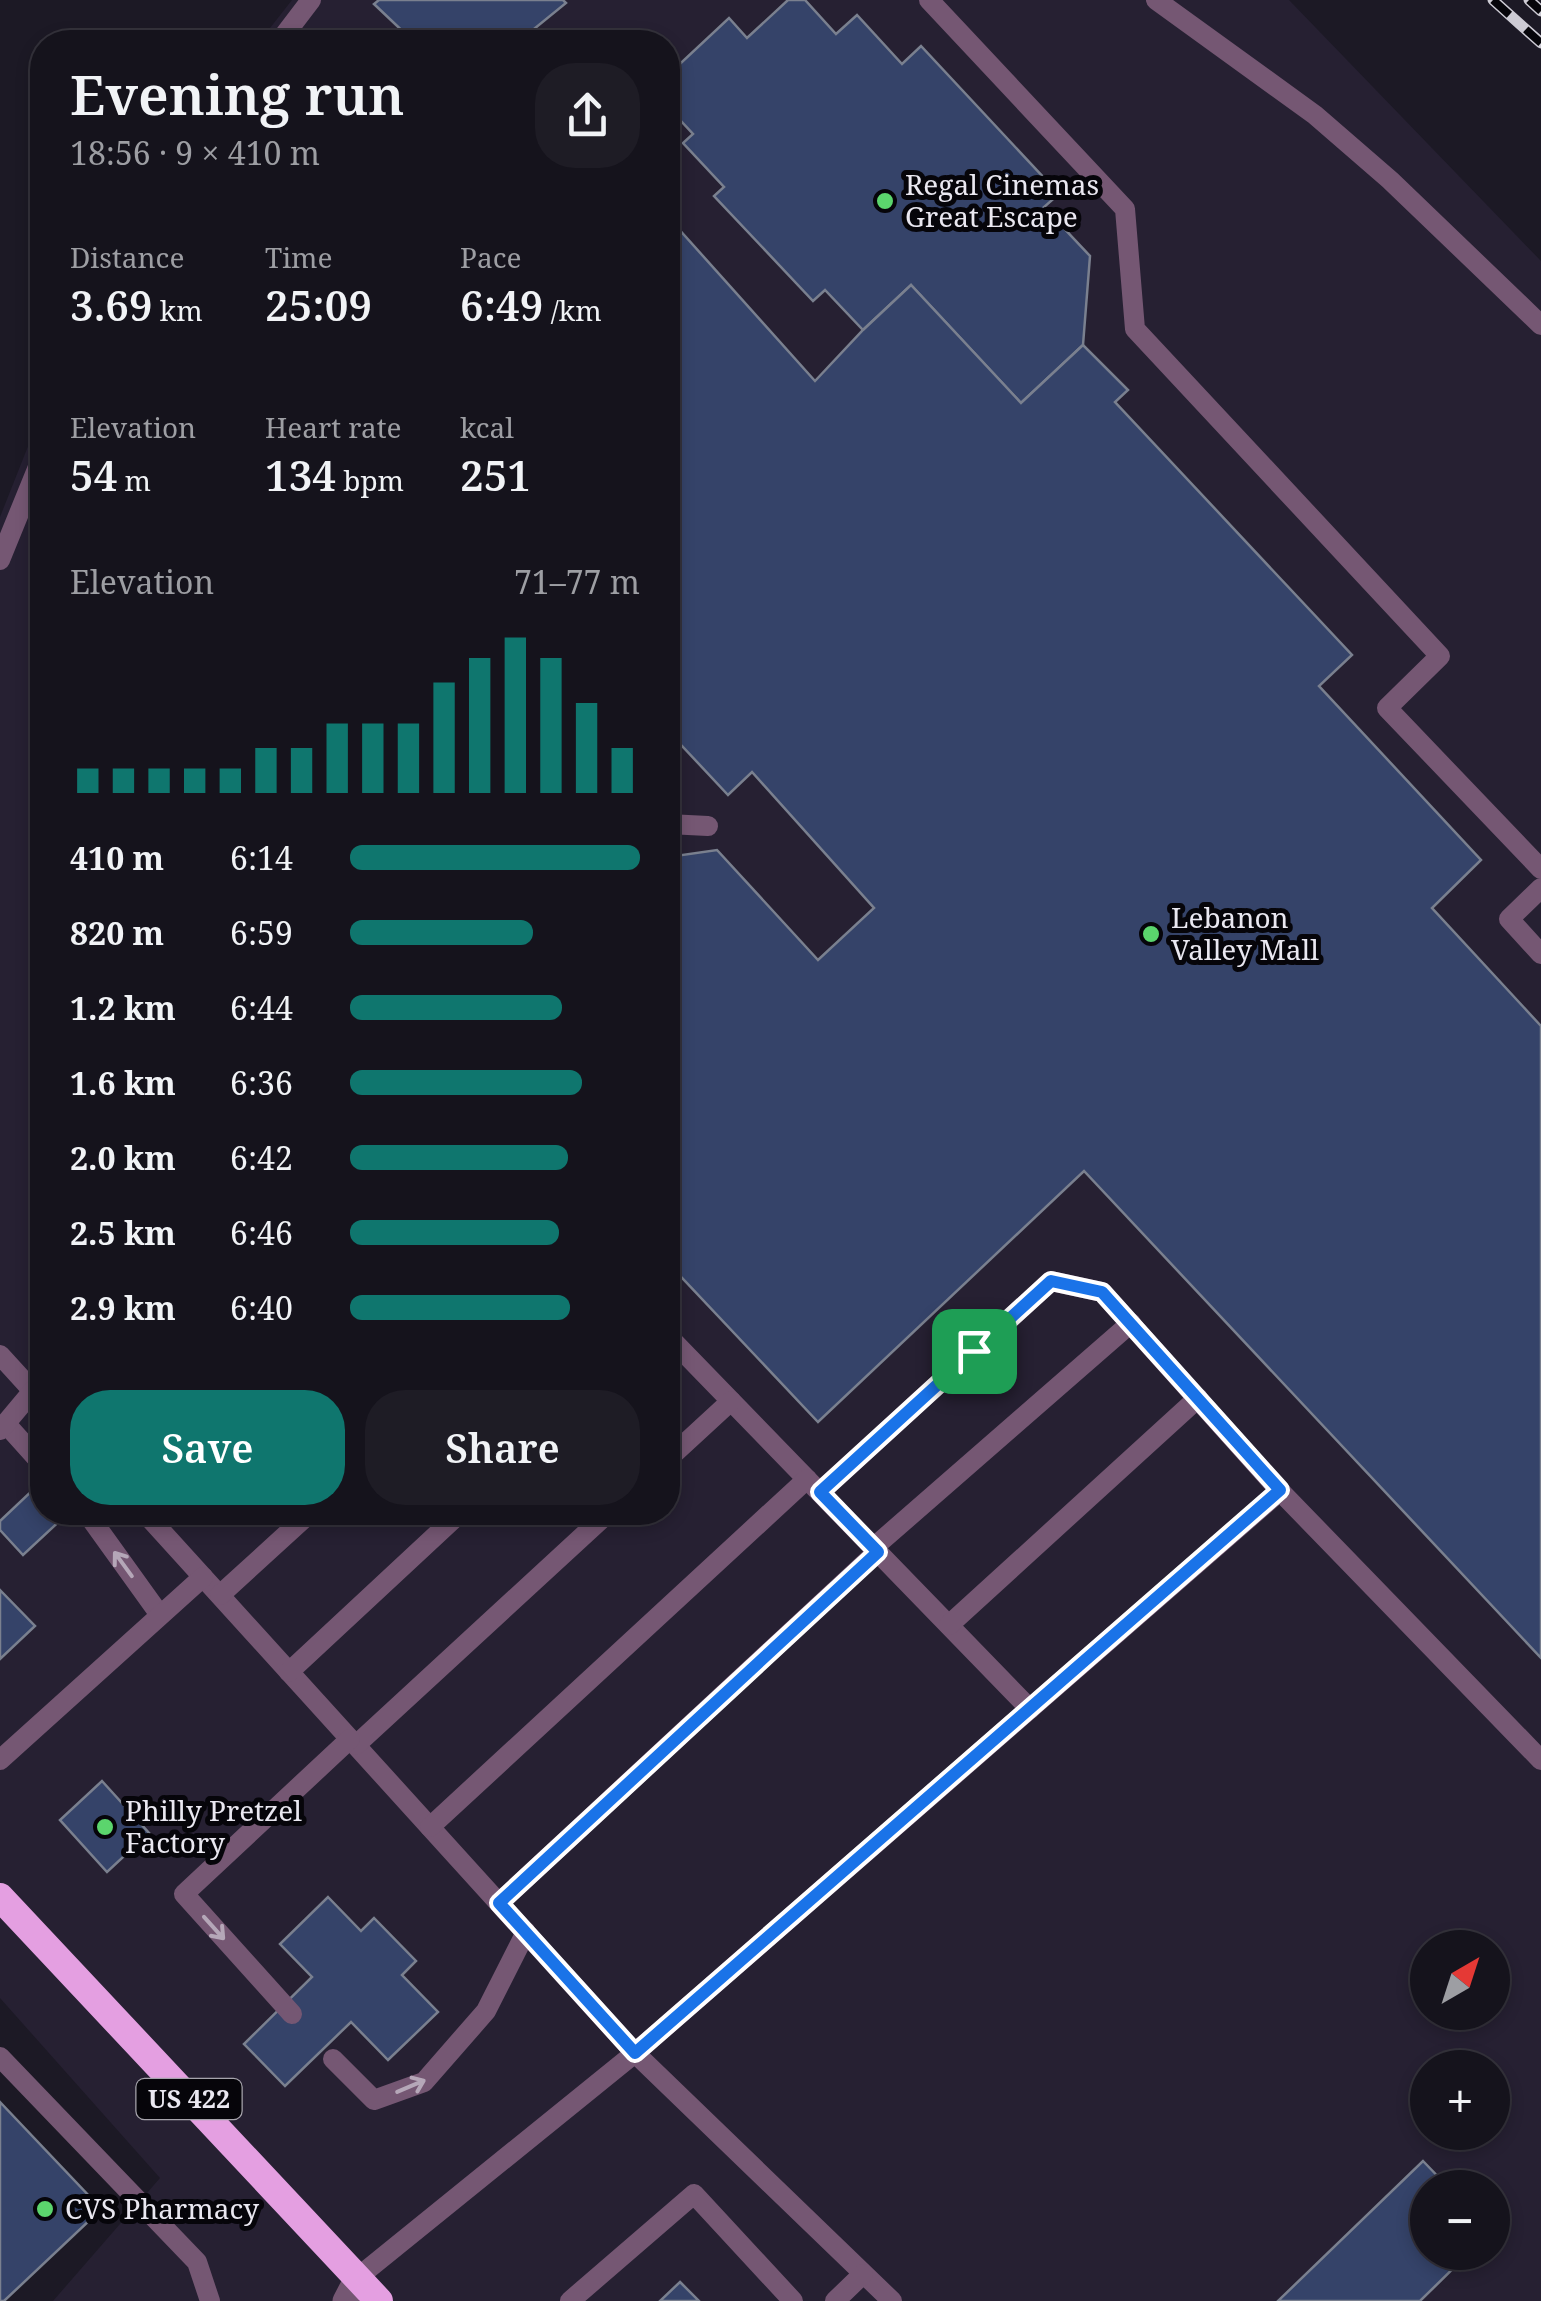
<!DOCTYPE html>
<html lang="en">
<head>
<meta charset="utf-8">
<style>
  :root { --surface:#15131c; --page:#1e1c25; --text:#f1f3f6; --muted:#9d9ea3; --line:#34323b; --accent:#0f766e }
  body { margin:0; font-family:"Noto Serif",serif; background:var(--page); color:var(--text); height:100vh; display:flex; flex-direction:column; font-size:38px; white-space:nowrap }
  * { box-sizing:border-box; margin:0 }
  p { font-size:32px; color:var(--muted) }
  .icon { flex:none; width:55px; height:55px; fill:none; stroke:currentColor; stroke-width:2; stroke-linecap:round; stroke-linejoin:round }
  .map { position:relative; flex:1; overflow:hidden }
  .panel { position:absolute; left:30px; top:30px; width:650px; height:1495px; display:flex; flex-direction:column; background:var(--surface); border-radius:40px; box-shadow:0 5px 15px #0003,0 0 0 2px var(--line) }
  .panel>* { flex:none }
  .needle { width:65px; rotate:39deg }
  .buttons { position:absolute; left:1410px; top:1930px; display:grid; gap:20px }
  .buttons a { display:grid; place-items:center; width:100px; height:100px; border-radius:50%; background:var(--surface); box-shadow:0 5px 15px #0003,0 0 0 2px var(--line); font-size:50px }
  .pin { position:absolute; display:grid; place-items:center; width:85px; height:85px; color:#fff; margin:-42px; border-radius:20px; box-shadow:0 5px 15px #0006 }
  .round { display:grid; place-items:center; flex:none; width:105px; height:105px; border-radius:40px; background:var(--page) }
  .head { display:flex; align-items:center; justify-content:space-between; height:170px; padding:0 40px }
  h1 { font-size:55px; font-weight:600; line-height:75px }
  .metrics { display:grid; grid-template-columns:repeat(3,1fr); gap:15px; height:170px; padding:10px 40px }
  .metrics div { display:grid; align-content:center }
  .metrics b { font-size:42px; font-weight:600 }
  .metrics small { font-size:28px; font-weight:400 }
  .metrics p { font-size:28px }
  .chart { height:280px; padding:20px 40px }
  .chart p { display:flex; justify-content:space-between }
  .chart svg { width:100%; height:180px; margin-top:10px; stroke:var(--accent); stroke-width:6 }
  .button { display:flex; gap:20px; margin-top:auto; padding:20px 40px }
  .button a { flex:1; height:115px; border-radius:40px; background:var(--accent); color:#fff; font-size:40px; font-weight:600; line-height:115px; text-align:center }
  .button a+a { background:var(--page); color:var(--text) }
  ul { padding:0 40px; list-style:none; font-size:32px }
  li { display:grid; grid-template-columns:160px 120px 1fr; align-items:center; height:75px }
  li i { height:25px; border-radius:12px; background:var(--accent) }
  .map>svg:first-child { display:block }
</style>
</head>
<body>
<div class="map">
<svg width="1541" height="2301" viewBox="0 0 1541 2301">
  <rect width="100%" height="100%" fill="#1c1925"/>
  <path fill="#262032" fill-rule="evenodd" d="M 292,0 L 1289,0 L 1541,261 L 1541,2301 L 53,2301 L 160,2178 L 0,1998 L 0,517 L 42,411 L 42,1512 L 668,1512 L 668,42 L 259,42 ZM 1428,1948 L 1492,1948 L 1492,2012 L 1428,2012 ZM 1428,2068 L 1492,2068 L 1492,2132 L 1428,2132 ZM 1428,2188 L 1492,2188 L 1492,2252 L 1428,2252 Z"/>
  <g fill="#354369" stroke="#7a808f" stroke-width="2.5">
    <polygon points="379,0 563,0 566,3 518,42 414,42 374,4"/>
    <polygon points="788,0 805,0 836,34 857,15 902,64 921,46 1059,194 1044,207 1090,256 1083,345 1021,403 911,285 863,330 825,290 813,301 714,196 724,187 683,143 693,134 668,107 668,75 729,18 747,38"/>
    <polygon points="668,217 815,381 863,330 911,285 1021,403 1083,345 1128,390 1115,402 1352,655 1319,686 1481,860 1432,908 1541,1026 1541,1658 1084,1171 818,1422 668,1263 668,857 717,850 818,960 874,908 752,772 728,795 668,731"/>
    <polygon points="38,1485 42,1490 42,1512 66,1515 23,1555 0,1530 0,1521"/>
    <polygon points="0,1590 35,1626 0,1659"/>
    <polygon points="102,1781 149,1833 107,1872 60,1820"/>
    <polygon points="328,1897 361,1931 374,1918 416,1961 402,1975 438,2012 388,2060 351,2022 285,2086 244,2044 312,1977 280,1944"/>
    <polygon points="0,2102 91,2198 91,2219 4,2301 0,2301"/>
    <polygon points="1423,2161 1449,2188 1428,2188 1428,2252 1470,2252 1420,2301 1278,2301"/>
    <polygon points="680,2282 699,2301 660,2301"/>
  </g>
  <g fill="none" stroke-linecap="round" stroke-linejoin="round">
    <g stroke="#755773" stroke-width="20">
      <polyline points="929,0 1125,209 1135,329 1440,656 1387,708 1541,869"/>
      <polyline points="1156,0 1315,115 1390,180 1541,325"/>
      <polyline points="279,42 311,0"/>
      <polyline points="0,560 42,457"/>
      <polyline points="668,824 708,826"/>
      <polyline points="1541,888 1509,919 1541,954"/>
      <polyline points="668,1336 1030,1709"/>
      <polyline points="0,1355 42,1401"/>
      <polyline points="6,1424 42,1464"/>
      <polyline points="0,1430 42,1380"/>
      <polyline points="668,1459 731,1401"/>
      <polyline points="820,1492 1051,1281 1102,1292 1280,1491 1541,1760"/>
      <polyline points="86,1512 160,1615"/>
      <polyline points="144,1512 635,2053 892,2301"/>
      <polyline points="873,1548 1131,1323"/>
      <polyline points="220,1595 311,1512"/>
      <polyline points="949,1625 1198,1398"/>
      <polyline points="289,1672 461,1512"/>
      <polyline points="356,1745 609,1512"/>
      <polyline points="0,1760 203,1577"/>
      <polyline points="430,1827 807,1479"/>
      <polyline points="499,1903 877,1552"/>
      <polyline points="292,2014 184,1894 350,1739"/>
      <polyline points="0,2057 197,2262 210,2301"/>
      <polyline points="333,2059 374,2100 424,2082 486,2011 526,1932"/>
      <polyline points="357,2278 635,2053 1280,1491"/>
      <polyline points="570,2301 694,2194 793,2301"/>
      <polyline points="835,2301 863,2274"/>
    </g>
    <polyline stroke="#755773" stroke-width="25" points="345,2301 357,2278"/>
    <polyline stroke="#e49fe1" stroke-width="28" points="0,1897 379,2301"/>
    <defs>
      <g id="rail">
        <polyline points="1493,0 1541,43"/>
        <polyline points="1529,0 1541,11"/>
      </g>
    </defs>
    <use href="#rail" stroke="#cdcbd4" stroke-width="11"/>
    <use href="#rail" stroke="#06050a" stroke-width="8" stroke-dasharray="22" stroke-linecap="butt"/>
  </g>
  <defs><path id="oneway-shaft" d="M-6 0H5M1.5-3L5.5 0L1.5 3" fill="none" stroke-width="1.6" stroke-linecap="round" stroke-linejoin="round" transform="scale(2.5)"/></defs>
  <g stroke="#b5a7b8">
    <use href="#oneway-shaft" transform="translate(123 1564) rotate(-126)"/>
    <use href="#oneway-shaft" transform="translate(214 1928) rotate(48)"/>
    <use href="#oneway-shaft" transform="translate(411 2086) rotate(-23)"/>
  </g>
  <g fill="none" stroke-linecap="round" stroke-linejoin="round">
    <defs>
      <polygon id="route" points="1051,1281 1102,1292 1280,1490 635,2053 499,1903 878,1552 820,1492"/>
    </defs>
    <use href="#route" stroke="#fff" stroke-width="20"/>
    <use href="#route" stroke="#1a73e8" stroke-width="12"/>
  </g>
  <g fill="#5bd56d" stroke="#06050a" stroke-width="4">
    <circle cx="885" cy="201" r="10"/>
    <circle cx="1151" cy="934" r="10"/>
    <circle cx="105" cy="1827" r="10"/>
    <circle cx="45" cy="2209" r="10"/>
  </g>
  <g text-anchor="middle" stroke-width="10" stroke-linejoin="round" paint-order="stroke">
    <rect fill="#06050a" stroke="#a6a4ac" stroke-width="2.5" x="136.5" y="2079" width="105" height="40" rx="8"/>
    <g font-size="25" font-weight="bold" fill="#eae8f1">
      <text x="189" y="2108">US 422</text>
    </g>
    <g font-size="28" fill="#eae8f1" stroke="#06050a" text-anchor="start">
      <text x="905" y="195">Regal Cinemas<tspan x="905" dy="32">Great Escape</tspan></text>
      <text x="1171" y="928">Lebanon<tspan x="1171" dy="32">Valley Mall</tspan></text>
      <text x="125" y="1821">Philly Pretzel<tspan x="125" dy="32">Factory</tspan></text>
      <text x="65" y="2219">CVS Pharmacy</text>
    </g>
  </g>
</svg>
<div class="buttons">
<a><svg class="needle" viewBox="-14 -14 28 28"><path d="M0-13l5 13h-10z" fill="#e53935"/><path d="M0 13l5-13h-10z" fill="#9d9ea3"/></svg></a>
<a>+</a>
<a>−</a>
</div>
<div class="pin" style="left:974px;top:1351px;background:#1e9e55"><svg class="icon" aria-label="arrive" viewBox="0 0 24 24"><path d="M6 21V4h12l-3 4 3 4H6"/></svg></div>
<section class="panel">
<div class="head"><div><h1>Evening run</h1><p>18:56 · 9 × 410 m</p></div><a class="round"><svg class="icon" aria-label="share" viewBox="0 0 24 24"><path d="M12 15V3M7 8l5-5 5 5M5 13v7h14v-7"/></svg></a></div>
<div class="metrics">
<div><p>Distance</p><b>3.69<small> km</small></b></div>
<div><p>Time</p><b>25:09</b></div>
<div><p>Pace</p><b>6:49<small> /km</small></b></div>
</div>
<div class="metrics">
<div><p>Elevation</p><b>54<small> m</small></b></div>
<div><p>Heart rate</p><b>134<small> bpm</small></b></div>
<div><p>kcal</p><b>251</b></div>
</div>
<div class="chart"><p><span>Elevation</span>71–77 m</p>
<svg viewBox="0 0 160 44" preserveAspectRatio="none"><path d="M5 44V38M15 44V38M25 44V38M35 44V38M45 44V38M55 44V33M65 44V33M75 44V27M85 44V27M95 44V27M105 44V17M115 44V11M125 44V6M135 44V11M145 44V22M155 44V33"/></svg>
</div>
<ul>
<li><b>410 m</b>6:14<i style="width:100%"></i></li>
<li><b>820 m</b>6:59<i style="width:63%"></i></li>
<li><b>1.2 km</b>6:44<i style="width:73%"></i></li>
<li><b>1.6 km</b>6:36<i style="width:80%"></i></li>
<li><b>2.0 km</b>6:42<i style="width:75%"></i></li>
<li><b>2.5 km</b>6:46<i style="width:72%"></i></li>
<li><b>2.9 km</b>6:40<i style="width:76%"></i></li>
</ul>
<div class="button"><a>Save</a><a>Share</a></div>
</section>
</div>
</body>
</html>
